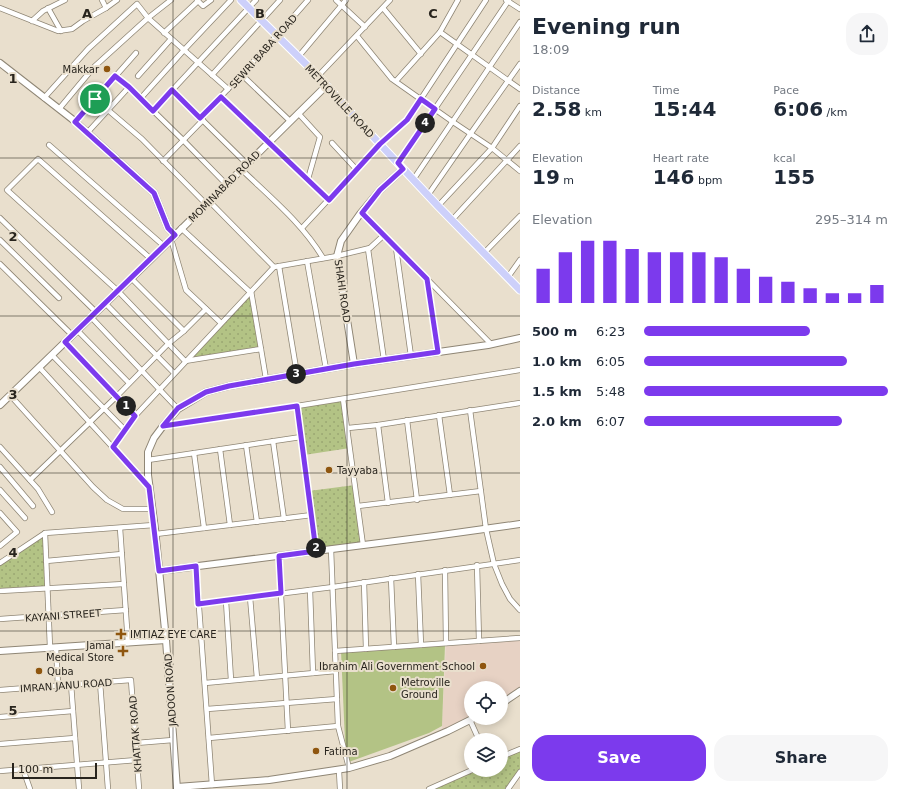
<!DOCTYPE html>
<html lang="en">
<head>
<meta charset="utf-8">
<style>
  :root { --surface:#fff; --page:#f6f6f7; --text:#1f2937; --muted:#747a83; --accent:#7c3aed }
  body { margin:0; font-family:"DejaVu Sans",sans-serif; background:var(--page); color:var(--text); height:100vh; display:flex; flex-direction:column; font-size:15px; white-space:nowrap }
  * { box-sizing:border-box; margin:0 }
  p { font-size:13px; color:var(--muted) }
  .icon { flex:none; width:22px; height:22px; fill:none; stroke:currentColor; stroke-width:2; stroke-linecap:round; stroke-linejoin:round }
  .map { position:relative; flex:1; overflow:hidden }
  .drawer { display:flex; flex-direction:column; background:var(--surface); width:380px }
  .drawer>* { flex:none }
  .controls { position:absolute; left:464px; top:681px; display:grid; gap:8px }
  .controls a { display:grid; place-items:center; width:44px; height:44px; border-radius:50%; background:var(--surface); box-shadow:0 2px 10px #0003; font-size:20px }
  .scale { position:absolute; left:12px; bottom:10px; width:85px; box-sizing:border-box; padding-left:4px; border:2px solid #28241d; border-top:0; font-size:11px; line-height:14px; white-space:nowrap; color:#28241d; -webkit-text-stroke:3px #e9dfcd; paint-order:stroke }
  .pin { position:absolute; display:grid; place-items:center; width:34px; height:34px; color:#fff; margin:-17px; border:2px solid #fff; border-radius:50%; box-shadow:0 1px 4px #0007 }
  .km { position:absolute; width:20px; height:20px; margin:-10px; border-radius:50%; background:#222; color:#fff; font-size:11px; line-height:20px; text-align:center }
  .round { display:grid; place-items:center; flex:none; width:42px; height:42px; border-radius:16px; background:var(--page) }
  .summary { display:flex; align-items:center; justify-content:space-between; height:68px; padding:0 12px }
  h1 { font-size:22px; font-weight:700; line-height:30px }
  .stats { display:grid; grid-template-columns:repeat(3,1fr); gap:6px; height:68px; padding:4px 12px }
  .stats div { display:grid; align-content:center }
  .stats b { font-size:20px; font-weight:700 }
  .stats small { font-size:11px; font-weight:400 }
  .stats p { font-size:11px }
  .chart { height:112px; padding:8px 12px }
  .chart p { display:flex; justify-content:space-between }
  .chart svg { width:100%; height:72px; margin-top:4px; stroke:var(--accent); stroke-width:6 }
  .action { display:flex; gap:8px; margin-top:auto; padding:8px 12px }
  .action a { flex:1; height:46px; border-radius:16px; background:var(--accent); color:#fff; font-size:16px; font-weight:700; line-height:46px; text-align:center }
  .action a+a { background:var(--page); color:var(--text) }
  ul { padding:0 12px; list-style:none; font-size:13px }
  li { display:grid; grid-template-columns:64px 48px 1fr; align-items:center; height:30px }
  li i { height:10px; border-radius:5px; background:var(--accent) }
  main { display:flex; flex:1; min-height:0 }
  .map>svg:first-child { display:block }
</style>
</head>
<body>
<main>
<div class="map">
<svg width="520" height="789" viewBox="0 0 520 789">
  <defs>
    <pattern id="park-dots" width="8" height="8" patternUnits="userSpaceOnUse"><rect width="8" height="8" fill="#b3c385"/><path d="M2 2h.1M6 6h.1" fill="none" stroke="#9aa772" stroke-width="1.8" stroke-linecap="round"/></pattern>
  </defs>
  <rect width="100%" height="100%" fill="#e9dfcd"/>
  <polygon fill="#e7d2c4" points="520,638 520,691 501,704 501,688 471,688 471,718 443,733 442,726 446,643"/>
  <g fill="url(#park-dots)">
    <polygon points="250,292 261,349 185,361"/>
    <polygon points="343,399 350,448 304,455 297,406"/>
    <polygon points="355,485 363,545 316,551 309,491"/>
    <polygon points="45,533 47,588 0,591 0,563"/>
    <polygon points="520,747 520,772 508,789 429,789 472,770 501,770 501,756"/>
  </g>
  <polygon fill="#b3c385" points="445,645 442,726 429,733 346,763 341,651"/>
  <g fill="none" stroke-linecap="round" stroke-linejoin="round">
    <defs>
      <g id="street">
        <polyline points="102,0 106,8"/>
        <polyline points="197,0 203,6 211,0"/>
        <polyline points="336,0 365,27"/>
        <polyline points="506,0 520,9"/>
        <polyline points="0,8 58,31 72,29 83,21 106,8 117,0"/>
        <polyline points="48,8 61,31"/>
        <polyline points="383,8 421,54"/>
        <polyline points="32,21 43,11 65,0"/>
        <polyline points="440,32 520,89"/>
        <polyline points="164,33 198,1"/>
        <polyline points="357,36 392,79 453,122 492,148 520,171"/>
        <polyline points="299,56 346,0"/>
        <polyline points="212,75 280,0"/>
        <polyline points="242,75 290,121"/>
        <polyline points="115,76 129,87 184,141 226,184"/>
        <polyline points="138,76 171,39"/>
        <polyline points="318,76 390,0"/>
        <polyline points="396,81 440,32 458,0"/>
        <polyline points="172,90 247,164"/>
        <polyline points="221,97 329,200"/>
        <polyline points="44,98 88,49 137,4 148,18 228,89"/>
        <polyline points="140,99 184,50 231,0"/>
        <polyline points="59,109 94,67 148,18 171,0"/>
        <polyline points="108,110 142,139 206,204"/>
        <polyline points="153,111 256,0"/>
        <polyline points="298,113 320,137 308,179"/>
        <path d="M 200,118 C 238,80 273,40 308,0"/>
        <polyline points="75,122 136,53"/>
        <polyline points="87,133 129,87"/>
        <polyline points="332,143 357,170"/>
        <polyline points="49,145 164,246"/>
        <polyline points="163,161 203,120"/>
        <polyline points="398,163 509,0"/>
        <path d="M 241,169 C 270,197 303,224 323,258"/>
        <polyline points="413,180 520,22"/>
        <polyline points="428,195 471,133 520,64"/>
        <polyline points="209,201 274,267"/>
        <polyline points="438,206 492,148 520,106"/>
        <polyline points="362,213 491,344"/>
        <polyline points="0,218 96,312"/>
        <polyline points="452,220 520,146"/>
        <polyline points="181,228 250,292"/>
        <polyline points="302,228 380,144 407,120 486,0"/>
        <polyline points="171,239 186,290 221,323"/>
        <polyline points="0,240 59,298"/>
        <polyline points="396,248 411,356"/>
        <polyline points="368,249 384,360"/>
        <polyline points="484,253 520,216"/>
        <polyline points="151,259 38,159 7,190 118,291 185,361 261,349 251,291"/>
        <polyline points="307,261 326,369"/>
        <polyline points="0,264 72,335"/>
        <polyline points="279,266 297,374"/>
        <polyline points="508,277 520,260"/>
        <polyline points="131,278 184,331"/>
        <polyline points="427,279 438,352"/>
        <polyline points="105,303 174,373"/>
        <polyline points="91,317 178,409"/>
        <polyline points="77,330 129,383"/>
        <polyline points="65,342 135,416"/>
        <polyline points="261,349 266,379"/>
        <polyline points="52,355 125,430"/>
        <polyline points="39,367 149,487"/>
        <polyline points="10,395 93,487 107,500 123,509 152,509"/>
        <polyline points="343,399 363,545"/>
        <polyline points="297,406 316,551"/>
        <polyline points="470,410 486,529 494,564 502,584 510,599 520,610"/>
        <polyline points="439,415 450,495"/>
        <polyline points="407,420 417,500"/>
        <polyline points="378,425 388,503"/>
        <polyline points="163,426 297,406 520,370"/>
        <polyline points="348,428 378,425 520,403"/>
        <polyline points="273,441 284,519"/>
        <polyline points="246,445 257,522"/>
        <polyline points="0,447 38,489 52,512"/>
        <polyline points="113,447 135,416 274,267 337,256 370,248 384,235"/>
        <polyline points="220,449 230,525"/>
        <polyline points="194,453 204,528"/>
        <polyline points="148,460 301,437"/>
        <polyline points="0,467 33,506"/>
        <polyline points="30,480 117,396 168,344 184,331 206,309"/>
        <polyline points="0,490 25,518"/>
        <polyline points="358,506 481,491"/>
        <polyline points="0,513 17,532 0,546"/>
        <polyline points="120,528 128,643"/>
        <polyline points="45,533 50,647"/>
        <polyline points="156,534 312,515"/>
        <polyline points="331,549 338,726 349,768"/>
        <polyline points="279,556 288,731"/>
        <polyline points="46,561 122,554"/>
        <polyline points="0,563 45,533 154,525"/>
        <polyline points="477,565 479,641"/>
        <polyline points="196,566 212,785"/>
        <polyline points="445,570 446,643"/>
        <polyline points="418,574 421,645"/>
        <polyline points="391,578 394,647"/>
        <polyline points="364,582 366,649"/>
        <polyline points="310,590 313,673"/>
        <polyline points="0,591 124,584"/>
        <polyline points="250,597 257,678"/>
        <polyline points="226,601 231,680"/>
        <polyline points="199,604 333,587 520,560"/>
        <polyline points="0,619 126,610"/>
        <polyline points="56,647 58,685"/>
        <polyline points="335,651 520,638"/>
        <polyline points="100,682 108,789"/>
        <polyline points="205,683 336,671"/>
        <polyline points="71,684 79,789"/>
        <polyline points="0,690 131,680 139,789"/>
        <polyline points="207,709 337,699"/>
        <polyline points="0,717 73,711"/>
        <polyline points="470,720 479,740"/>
        <polyline points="209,738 338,726"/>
        <polyline points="136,743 173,740"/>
        <polyline points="0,744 75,738"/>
        <polyline points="501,757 520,749"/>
        <polyline points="23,769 30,789"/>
        <polyline points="0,771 137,760"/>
        <polyline points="339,771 340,789"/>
        <polyline points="429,789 472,770"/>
        <polyline points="508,789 520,772"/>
      </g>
      <g id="secondary">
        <polyline points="0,63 72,119 154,193 168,228 175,235"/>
        <polyline points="354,364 337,256 341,241 360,214 380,190 403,169"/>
        <polyline points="0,405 151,259 327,85"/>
        <polyline points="159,571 434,536 520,524"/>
        <polyline points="0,651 166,640"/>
        <polyline points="501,704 520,691"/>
        <polyline points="177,787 269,780 349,768 390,756 448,731 474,718"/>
        <polyline points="177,789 166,640 155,529 148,475 148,452 154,438 163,426 178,409 206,392 229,386 354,364 488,345 520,338"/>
      </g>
      <polyline id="primary" points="241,0 318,76 364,127 438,206 520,290"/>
    </defs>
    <use href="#street" stroke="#8f8675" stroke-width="6"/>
    <use href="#secondary" stroke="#8f8675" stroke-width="8"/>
    <use href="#primary" stroke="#fff" stroke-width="9"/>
    <use href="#street" stroke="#fff" stroke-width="4.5"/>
    <use href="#secondary" stroke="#fff" stroke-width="6"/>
    <use href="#primary" stroke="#cdd0fa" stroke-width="7"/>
  </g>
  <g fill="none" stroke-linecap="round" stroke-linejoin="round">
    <defs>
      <polygon id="route" points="115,76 129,87 153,111 172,90 200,118 221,97 329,200 380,144 407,120 421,99 435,109 398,163 403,169 380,190 362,213 427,279 438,352 354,364 229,386 206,392 178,408 163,426 297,406 316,551 279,556 281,593 198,604 196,566 159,571 149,487 113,447 135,416 65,342 175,235 168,228 154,193 75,122"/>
    </defs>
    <use href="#route" stroke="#fff" stroke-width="8"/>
    <use href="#route" stroke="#7c3aed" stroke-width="5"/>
  </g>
  <path fill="none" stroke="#28241d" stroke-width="1" stroke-opacity="0.55" d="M 173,0 L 173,789M 347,0 L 347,789M 0,158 L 520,158M 0,316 L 520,316M 0,473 L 520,473M 0,631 L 520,631"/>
  <g fill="#8f560f" stroke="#e9dfcd" stroke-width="1.5">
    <circle cx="107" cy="69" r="4"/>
    <circle cx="329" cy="470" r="4"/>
    <path d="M119 628h4v4h4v4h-4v4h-4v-4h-4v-4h4z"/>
    <path d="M121 645h4v4h4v4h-4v4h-4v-4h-4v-4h4z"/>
    <circle cx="483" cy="666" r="4"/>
    <circle cx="39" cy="671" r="4"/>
    <circle cx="393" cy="688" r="4"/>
    <circle cx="316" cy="751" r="4"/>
  </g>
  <g text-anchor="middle" stroke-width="4" stroke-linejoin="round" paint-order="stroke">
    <g font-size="10" fill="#28241d" stroke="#e9dfcd">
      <text transform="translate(263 51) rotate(-48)" y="4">SEWRI BABA ROAD</text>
      <text transform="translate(340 101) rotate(47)" y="4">METROVILLE ROAD</text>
      <text transform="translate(224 186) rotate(-45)" y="4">MOMINABAD ROAD</text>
      <text transform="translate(343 291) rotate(82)" y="4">SHAHI ROAD</text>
      <text transform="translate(63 615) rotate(-4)" y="4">KAYANI STREET</text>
      <text transform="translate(66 685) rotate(-4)" y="4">IMRAN JANU ROAD</text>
      <text transform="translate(170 690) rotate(-94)" y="4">JADOON ROAD</text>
      <text transform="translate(135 734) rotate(-94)" y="4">KHATTAK ROAD</text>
    </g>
    <g font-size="10" fill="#28241d" stroke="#e9dfcd" text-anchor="start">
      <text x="99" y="73" text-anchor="end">Makkar</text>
      <text x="337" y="474">Tayyaba</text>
      <text x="130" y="638">IMTIAZ EYE CARE</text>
      <text x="114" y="649" text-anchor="end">Jamal<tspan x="114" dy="12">Medical Store</tspan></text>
      <text x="475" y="670" text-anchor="end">Ibrahim Ali Government School</text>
      <text x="47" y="675">Quba</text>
      <text x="401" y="686">Metroville<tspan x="401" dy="12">Ground</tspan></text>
      <text x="324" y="755">Fatima</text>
    </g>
  </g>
  <g font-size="13" text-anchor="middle" font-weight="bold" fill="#28241d" stroke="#e9dfcd" stroke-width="4" stroke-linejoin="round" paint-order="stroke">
    <text x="87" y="18">A</text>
    <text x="260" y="18">B</text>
    <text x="433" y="18">C</text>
    <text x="13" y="83">1</text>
    <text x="13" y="241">2</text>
    <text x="13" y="399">3</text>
    <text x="13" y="557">4</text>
    <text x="13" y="715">5</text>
  </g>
</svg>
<div class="controls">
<a><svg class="icon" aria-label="locate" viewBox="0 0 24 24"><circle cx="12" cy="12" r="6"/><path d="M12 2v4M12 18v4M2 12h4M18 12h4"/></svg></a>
<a><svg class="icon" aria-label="layers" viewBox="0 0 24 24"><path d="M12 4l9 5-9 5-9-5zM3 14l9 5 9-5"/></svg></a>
</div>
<div class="scale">100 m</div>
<div class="pin" style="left:95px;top:99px;background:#1e9e55"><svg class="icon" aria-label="arrive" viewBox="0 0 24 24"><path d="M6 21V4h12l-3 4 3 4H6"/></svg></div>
<b class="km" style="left:126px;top:406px">1</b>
<b class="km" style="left:316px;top:548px">2</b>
<b class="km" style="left:296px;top:374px">3</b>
<b class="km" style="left:425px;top:123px">4</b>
</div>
<section class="drawer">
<div class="summary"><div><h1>Evening run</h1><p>18:09</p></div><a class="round"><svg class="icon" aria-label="share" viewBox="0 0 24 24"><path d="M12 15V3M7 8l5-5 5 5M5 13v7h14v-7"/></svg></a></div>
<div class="stats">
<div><p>Distance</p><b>2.58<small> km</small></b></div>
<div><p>Time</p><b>15:44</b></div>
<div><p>Pace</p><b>6:06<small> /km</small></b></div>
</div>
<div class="stats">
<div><p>Elevation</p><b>19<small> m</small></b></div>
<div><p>Heart rate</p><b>146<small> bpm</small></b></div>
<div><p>kcal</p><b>155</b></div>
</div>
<div class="chart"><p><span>Elevation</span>295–314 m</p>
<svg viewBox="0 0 160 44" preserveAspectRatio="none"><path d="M5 44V23M15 44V13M25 44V6M35 44V6M45 44V11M55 44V13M65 44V13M75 44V13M85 44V16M95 44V23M105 44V28M115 44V31M125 44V35M135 44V38M145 44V38M155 44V33"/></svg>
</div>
<ul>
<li><b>500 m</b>6:23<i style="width:68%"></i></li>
<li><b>1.0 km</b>6:05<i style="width:83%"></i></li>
<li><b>1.5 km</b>5:48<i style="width:100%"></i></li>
<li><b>2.0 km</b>6:07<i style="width:81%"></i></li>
</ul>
<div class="action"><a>Save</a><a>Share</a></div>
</section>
</main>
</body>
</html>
